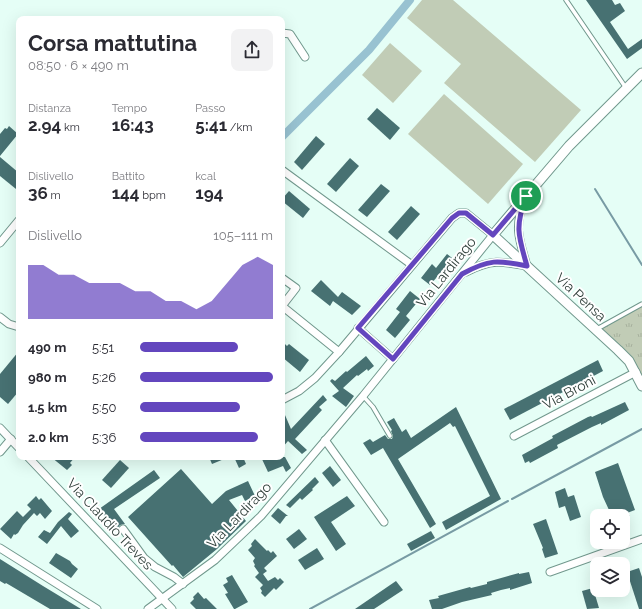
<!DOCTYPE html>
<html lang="it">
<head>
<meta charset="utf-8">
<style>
  :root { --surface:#fff; --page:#f2f2f3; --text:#2b2b33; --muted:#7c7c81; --accent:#6346be }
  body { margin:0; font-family:Raleway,sans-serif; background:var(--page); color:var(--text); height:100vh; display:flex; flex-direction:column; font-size:15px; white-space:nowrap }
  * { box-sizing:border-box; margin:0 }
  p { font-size:13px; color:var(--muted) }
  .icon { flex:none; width:22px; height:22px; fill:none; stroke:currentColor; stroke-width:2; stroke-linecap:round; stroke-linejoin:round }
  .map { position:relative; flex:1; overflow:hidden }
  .details { position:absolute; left:16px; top:16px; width:269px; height:444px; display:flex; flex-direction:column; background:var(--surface); border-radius:8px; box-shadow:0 4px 16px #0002 }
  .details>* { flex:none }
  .controls { position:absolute; left:590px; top:509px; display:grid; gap:8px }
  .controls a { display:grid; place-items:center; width:40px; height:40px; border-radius:8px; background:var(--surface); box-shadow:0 4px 16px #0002; font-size:20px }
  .pin { position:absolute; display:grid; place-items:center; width:34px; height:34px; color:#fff; margin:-17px; border:2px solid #fff; border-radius:50%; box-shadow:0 1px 4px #0007 }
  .round { display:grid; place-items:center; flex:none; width:42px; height:42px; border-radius:8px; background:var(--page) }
  .head { display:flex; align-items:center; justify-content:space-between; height:68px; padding:0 12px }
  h1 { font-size:22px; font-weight:700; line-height:30px }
  .figures { display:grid; grid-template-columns:repeat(3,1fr); gap:6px; height:68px; padding:4px 12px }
  .figures div { display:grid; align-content:center }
  .figures b { font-size:17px; font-weight:700 }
  .figures small { font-size:11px; font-weight:400 }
  .figures p { font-size:11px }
  .chart { height:112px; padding:8px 12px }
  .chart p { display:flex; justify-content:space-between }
  .chart svg { width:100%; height:72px; margin-top:4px; fill:var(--accent); opacity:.7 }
  ul { padding:0 12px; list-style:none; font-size:13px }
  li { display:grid; grid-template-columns:64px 48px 1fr; align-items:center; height:30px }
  li i { height:10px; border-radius:5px; background:var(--accent) }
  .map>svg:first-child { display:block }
</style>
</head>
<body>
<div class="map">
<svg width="642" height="609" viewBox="0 0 642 609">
  <defs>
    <pattern id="grass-tufts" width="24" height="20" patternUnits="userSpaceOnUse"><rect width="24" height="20" fill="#c1ccb6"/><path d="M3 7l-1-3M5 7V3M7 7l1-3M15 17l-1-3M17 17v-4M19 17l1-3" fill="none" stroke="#a6b09d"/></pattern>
  </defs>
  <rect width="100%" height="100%" fill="#e5fef6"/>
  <path fill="url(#grass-tufts)" d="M 642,306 L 642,377 C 633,357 615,343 600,329 Z"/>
  <g fill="#c1ccb6">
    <polygon points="422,0 453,0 581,110 535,162 444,83 461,64 407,18"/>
    <polygon points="390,43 422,71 393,103 362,75"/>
    <polygon points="444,94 523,164 488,204 408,134"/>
  </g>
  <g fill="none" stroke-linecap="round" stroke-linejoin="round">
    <g stroke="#789ba4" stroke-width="2">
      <polyline points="595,189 642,265"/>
      <polyline points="512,499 642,429"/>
      <polyline points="310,609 508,501"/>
    </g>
    <polyline stroke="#98c2d1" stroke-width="8" points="282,137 369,50 410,0"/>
  </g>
  <g fill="#477172">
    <polygon points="586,0 612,0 615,5 620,3 625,11 610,22 628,49 642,39 642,48 627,59"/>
    <polygon points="377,108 400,128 390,140 367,119"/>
    <polygon points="9,126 18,134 0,156 0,134 5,128 7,129"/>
    <polygon points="316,136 325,144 302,170 294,162"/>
    <polygon points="0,157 19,173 19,186 16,189 0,176"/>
    <polygon points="350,158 359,166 336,192 327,184"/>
    <polygon points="381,184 390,191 367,217 358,210"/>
    <polygon points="289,191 310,209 303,218 282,201 282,199"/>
    <polygon points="411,206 420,214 397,240 388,232"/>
    <polygon points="447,254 456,261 447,271 444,269 430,285 421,278 432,264 436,268"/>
    <polygon points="321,280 338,297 342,292 361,306 352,315 333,301 330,306 311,291"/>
    <polygon points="410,291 420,299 406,316 410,320 395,338 386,330 400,312 396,309"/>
    <polygon points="282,341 287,346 289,344 309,360 300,372 282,357"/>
    <polygon points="19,351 19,391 8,404 0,397 0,374"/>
    <polygon points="366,356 374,366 368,371 367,369 358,376 357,375 343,388 354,396 346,407 332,396 339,391 330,381 332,379 335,381 346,371 347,372"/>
    <polygon points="598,360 603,371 510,420 504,409"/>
    <polygon points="323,395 327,400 319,407 322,410 295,439 307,450 302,454 288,441 282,448 282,408 291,429"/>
    <polygon points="625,402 629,410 601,425 601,423 592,427 557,445 558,448 530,463 529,461 525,463 522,455 553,438 552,436 588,417 591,416 592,417"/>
    <polygon points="456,407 501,499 446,530 442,522 490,496 455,426 453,427 450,423 398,459 436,524 430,528 383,448 371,455 363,443 370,439 373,442 385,435 388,439 392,439 393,436 391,431 392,430 387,422 394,418 402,432 406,429 411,438"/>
    <polygon points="51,457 75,457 70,463 72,465 67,470"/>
    <polygon points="209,457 229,457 212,464"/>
    <polygon points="234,457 243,457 246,464 239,468"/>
    <polygon points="261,457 285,457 291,468 286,472 283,466 268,472"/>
    <polygon points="120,460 129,468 111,488 102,480"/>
    <polygon points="618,463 635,510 627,513 630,516 595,516 609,510 603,497 595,472"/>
    <polygon points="330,466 341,480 333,487 322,473"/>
    <polygon points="181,469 212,504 226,491 248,481 255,496 245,501 242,495 229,500 246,521 217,549 183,577 173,565 172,566 128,517"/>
    <polygon points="154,470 160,478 114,509 125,524 120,525 116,531 99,509"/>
    <polygon points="315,477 319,482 312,489 313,490 302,500 300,498 290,508 286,505"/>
    <polygon points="565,488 568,497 574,495 581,517 570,521 565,506 559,508 555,492"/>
    <polygon points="36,496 39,500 41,498 52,511 45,519 40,513 37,516 34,513 23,525 18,533 15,535 14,534 11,539 0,529 17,511 23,517 31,509 27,505"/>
    <polygon points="347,496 355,506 331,522 346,544 336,551 314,517"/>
    <polygon points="278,508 288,516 286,516 280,524 271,516"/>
    <polygon points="69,512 72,514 68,519 79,531 71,538 61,526 47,544 38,537 44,530 50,533 58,522"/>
    <polygon points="546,519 558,554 545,558 542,549 543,548 533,524"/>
    <polygon points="299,529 307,539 294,549 286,539"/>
    <polygon points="431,531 435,538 411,551 407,544"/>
    <polygon points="255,539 267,551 268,550 271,553 273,551 277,556 264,568 267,571 263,574 268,581 275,577 278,580 280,578 284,582 276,590 274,588 265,597 261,593 262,591 260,588 263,585 255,577 259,573 254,566 255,565 253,561 255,558 248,550 252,546 251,544"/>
    <polygon points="317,548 324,559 305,570 298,560"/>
    <polygon points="56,553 70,561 72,564 78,569 71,578 49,563"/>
    <polygon points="0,559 43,586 81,609 50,609 6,583 5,584 0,581"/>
    <polygon points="639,568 642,577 642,609 639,609 627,572"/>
    <polygon points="529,572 532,583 510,590 510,588 501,590 491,593 492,595 462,602 442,609 432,609 429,600 439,598 438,596 470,587 471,588 487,584 487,582 519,573 519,574"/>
    <polygon points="232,575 248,602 235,609 234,609 225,594 228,593 223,585 228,582 226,578"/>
    <polygon points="396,581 403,590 374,609 355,609"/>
    <polygon points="593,588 599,608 587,609 582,591"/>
    <polygon points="198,592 204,599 206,598 217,609 196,609 190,603 194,599 193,597"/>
  </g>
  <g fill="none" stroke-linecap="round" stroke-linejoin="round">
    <defs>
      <g id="service">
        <polyline points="566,0 626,88"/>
        <polyline points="597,329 642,304"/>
        <polyline points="363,396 373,407 390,436"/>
      </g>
      <g id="minor">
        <polyline points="282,33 290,34 305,57"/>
        <polyline points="282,170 412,265"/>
        <polyline points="0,243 19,220"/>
        <path d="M 466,272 C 491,259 501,261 527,266 C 519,239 514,228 524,200"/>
        <polyline points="282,278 296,288 282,306"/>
        <polyline points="282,306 339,352"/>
        <polyline points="0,317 9,324 19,327"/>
        <polyline points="358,328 393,359"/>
        <polyline points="0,428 19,448"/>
        <polyline points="514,436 636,372"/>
        <polyline points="325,440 384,522"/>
        <polyline points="0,452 11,439"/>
        <polyline points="28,457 172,609"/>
        <polyline points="123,529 144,558 155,567 174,577 183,584"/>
        <polyline points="0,548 97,609"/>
        <polyline points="550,572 642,539"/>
        <polyline points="148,609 215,560 261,516 363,396 493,235 466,213 459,213 452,218 339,352 315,378 299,391 282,400"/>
      </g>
      <polyline id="tertiary" points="642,73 569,146 493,235 618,350 629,361 642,386"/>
    </defs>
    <use href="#service" stroke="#71988d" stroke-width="5.5"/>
    <use href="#minor" stroke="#71988d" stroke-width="9"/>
    <use href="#tertiary" stroke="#71988d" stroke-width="11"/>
    <use href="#service" stroke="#fff" stroke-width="3.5"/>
    <use href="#minor" stroke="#fff" stroke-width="7"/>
    <use href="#tertiary" stroke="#fff" stroke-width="9"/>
  </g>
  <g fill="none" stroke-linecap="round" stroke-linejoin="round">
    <defs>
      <path id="route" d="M 526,196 C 515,227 518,235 527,266 C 498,260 489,259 462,274 L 393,359 L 358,328 L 452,218 L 459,213 L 466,213 L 493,235 Z"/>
    </defs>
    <use href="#route" stroke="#fff" stroke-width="8"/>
    <use href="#route" stroke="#6346be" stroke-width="5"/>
  </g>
  <g text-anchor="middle" stroke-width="4" stroke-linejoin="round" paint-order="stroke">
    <g font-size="14" fill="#2f3f3a" stroke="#fff">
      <text transform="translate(446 272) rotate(-51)" y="5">Via Lardirago</text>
      <text transform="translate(581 297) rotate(43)" y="5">Via Pensa</text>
      <text transform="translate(569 392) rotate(-28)" y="5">Via Broni</text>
      <text transform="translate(239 515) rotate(-46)" y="5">Via Lardirago</text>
      <text transform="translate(110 524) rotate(47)" y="5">Via Claudio Treves</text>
    </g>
  </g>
</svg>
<div class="controls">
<a><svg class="icon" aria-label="locate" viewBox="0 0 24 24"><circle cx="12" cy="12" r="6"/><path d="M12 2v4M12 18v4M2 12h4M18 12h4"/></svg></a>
<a><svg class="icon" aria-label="layers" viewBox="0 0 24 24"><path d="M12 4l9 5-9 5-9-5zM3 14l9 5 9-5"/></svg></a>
</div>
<div class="pin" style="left:526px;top:196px;background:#1e9e55"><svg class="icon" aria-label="arrive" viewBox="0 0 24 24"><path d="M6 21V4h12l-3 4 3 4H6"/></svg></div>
<section class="details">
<div class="head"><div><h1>Corsa mattutina</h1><p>08:50 · 6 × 490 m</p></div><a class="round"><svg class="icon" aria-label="share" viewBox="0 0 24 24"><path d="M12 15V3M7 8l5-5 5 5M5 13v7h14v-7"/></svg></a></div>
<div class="figures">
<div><p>Distanza</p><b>2.94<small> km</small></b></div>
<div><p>Tempo</p><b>16:43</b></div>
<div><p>Passo</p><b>5:41<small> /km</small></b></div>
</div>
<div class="figures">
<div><p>Dislivello</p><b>36<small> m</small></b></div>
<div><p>Battito</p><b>144<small> bpm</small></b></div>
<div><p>kcal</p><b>194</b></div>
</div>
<div class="chart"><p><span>Dislivello</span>105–111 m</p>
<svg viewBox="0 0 160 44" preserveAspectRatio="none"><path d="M0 44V11L10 11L20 17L30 17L40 22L50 22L60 22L70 27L80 27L90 33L100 33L110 38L120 33L130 22L140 11L150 6L160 11V44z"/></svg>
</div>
<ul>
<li><b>490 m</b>5:51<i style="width:74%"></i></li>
<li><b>980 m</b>5:26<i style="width:100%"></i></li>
<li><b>1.5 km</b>5:50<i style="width:75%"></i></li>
<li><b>2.0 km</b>5:36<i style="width:89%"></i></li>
</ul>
</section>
</div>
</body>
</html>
